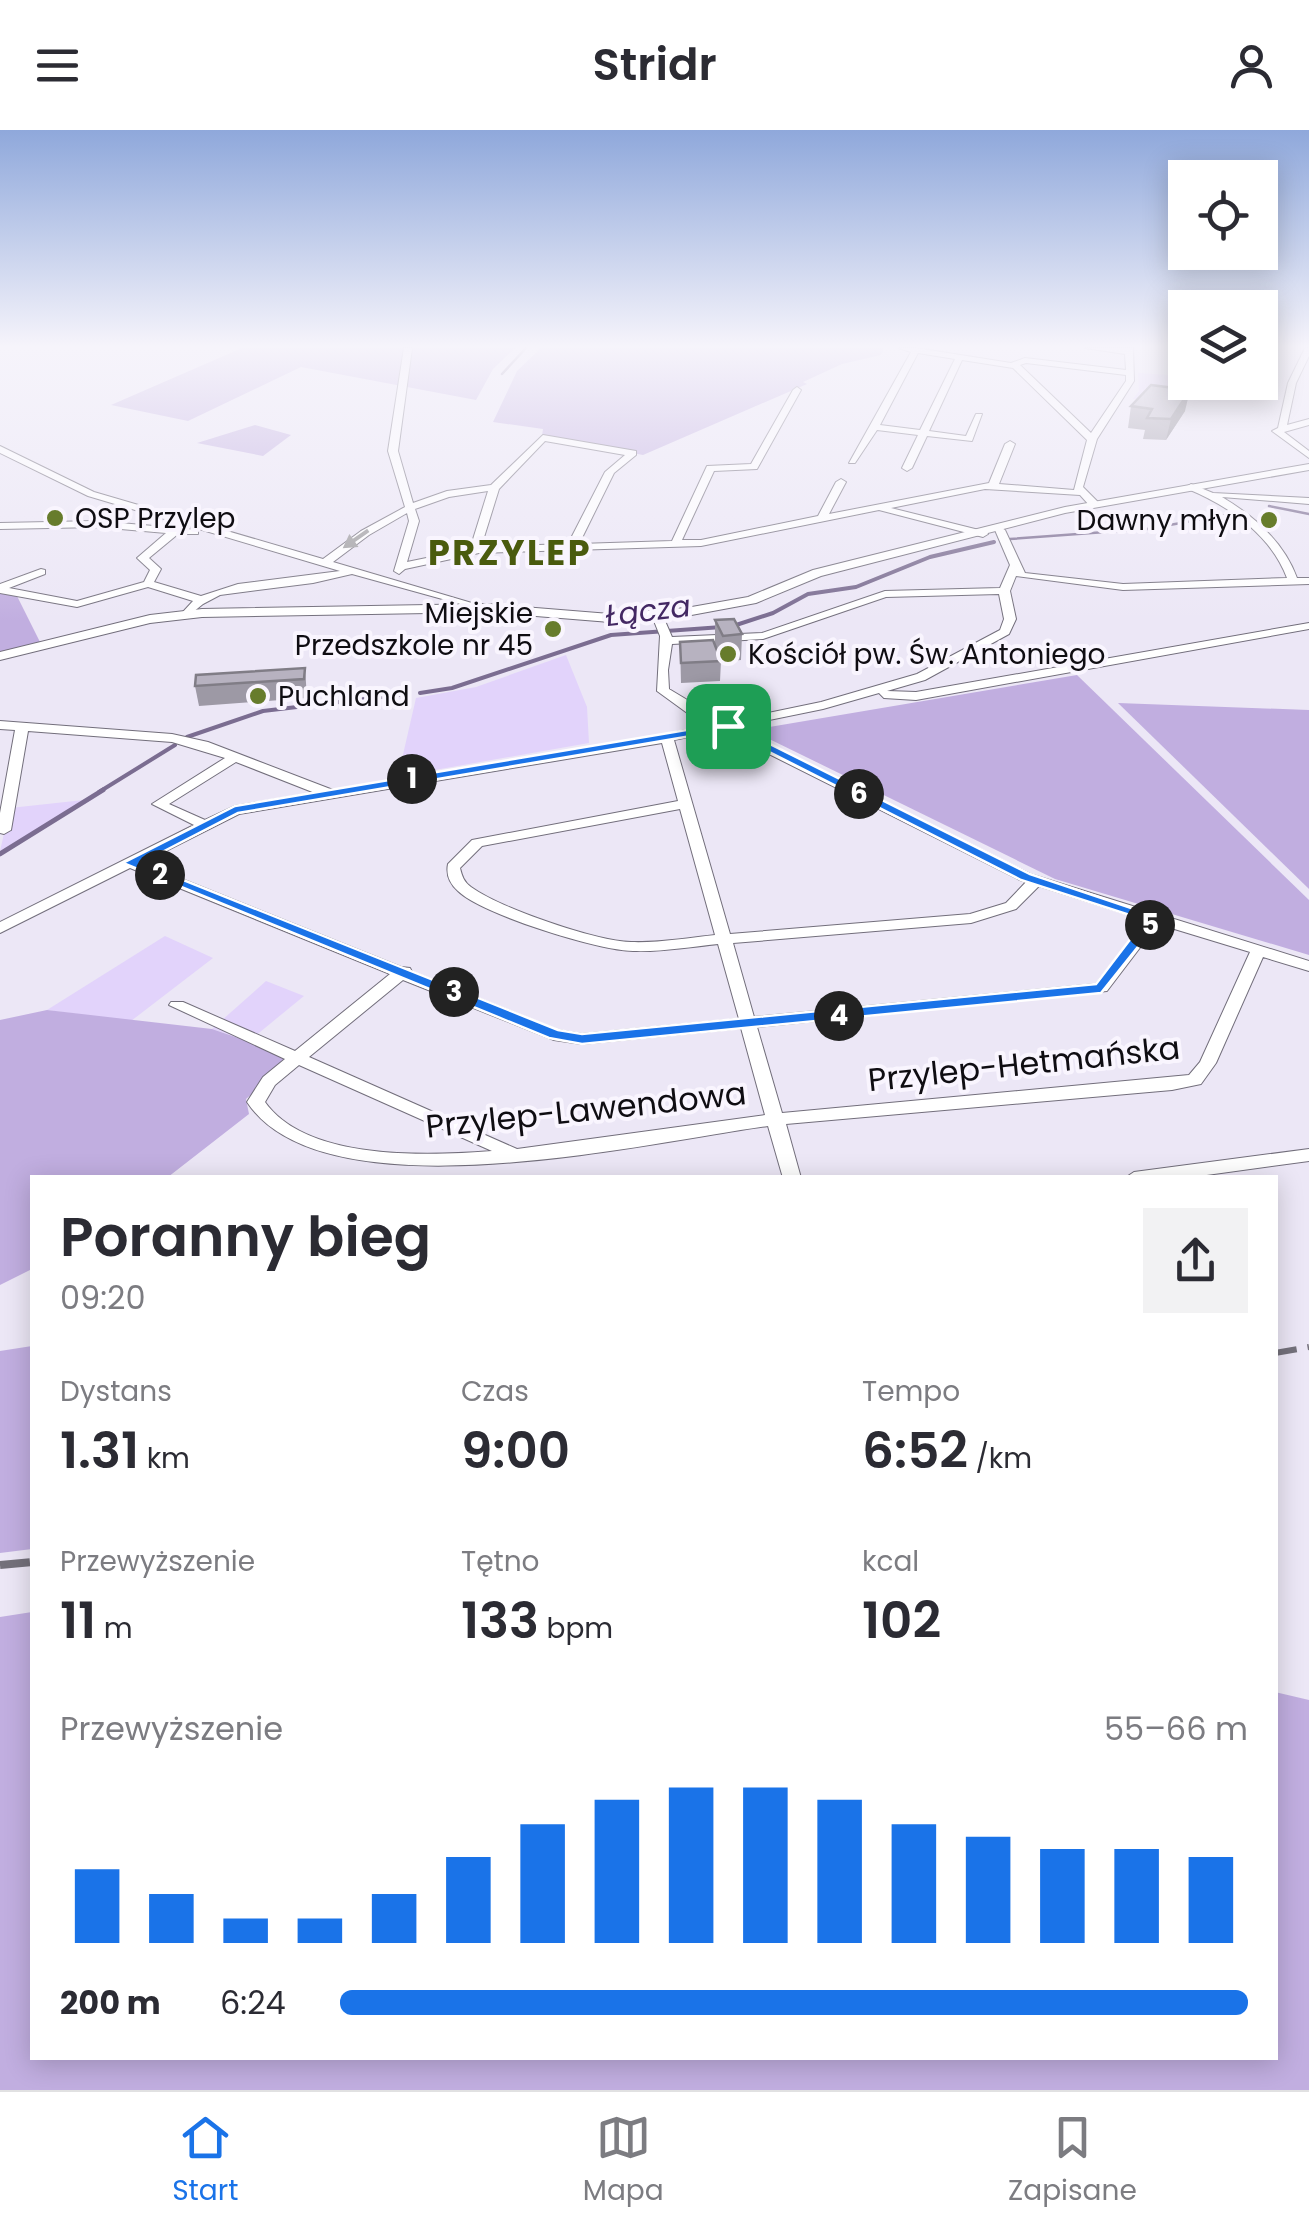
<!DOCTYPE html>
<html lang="pl">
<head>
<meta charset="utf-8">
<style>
  :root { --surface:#fff; --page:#f2f2f3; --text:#2b2b33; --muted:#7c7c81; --line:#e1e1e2; --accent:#1a73e8 }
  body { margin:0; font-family:Poppins,sans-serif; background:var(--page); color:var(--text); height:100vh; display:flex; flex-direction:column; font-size:38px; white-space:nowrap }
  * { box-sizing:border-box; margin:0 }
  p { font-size:32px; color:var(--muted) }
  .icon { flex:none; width:55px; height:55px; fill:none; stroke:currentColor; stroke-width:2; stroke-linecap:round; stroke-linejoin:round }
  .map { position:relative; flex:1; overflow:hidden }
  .drawer { position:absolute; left:30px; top:1045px; width:1248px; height:885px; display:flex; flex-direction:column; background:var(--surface); border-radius:0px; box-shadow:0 5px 25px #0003 }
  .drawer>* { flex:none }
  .buttons { position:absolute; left:1168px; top:30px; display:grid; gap:20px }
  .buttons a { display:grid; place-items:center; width:110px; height:110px; border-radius:0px; background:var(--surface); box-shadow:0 5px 25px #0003; font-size:50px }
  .pin { position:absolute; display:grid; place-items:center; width:85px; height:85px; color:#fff; margin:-42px; border-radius:20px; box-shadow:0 5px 15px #0006 }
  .km { position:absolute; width:50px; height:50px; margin:-25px; border-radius:50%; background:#222; color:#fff; font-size:28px; line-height:50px; text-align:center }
  .round { display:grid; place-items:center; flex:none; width:105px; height:105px; border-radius:0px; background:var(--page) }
  .overview { display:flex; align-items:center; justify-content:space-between; height:170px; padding:0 30px }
  h1 { font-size:55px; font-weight:600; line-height:75px }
  .figures { display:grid; grid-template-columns:repeat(3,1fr); gap:15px; height:170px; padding:10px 30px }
  .figures div { display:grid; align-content:center }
  .figures b { font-size:50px; font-weight:600 }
  .figures small { font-size:28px; font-weight:400 }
  .figures p { font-size:28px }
  .chart { height:280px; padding:20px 30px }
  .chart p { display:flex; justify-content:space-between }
  .chart svg { width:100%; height:180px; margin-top:10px; stroke:var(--accent); stroke-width:6 }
  ul { padding:0 30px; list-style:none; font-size:32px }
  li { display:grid; grid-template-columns:160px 120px 1fr; align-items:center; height:75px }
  li i { height:25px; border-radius:12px; background:var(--accent) }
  header { display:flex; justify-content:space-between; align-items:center; height:130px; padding:0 30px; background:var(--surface); font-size:45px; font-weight:600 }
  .tabs { display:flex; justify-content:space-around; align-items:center; height:140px; border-top:2px solid var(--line); background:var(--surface); font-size:28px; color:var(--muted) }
  .tabs a { display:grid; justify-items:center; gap:5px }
  .tabs .current { color:var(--accent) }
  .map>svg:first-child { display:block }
</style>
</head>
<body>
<header><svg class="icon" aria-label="menu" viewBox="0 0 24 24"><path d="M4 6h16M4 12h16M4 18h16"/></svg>Stridr<svg class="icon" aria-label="person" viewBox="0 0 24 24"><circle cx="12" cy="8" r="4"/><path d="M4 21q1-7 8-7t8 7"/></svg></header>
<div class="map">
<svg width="1309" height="1960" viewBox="0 0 1309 1960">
  <rect width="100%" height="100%" fill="#ece7f6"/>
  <g fill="#e2d3fb">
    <polygon points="1138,243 1185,246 1185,252 1238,253 1241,267 1150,261 1181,275 1133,269 1139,261"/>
    <polygon points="566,525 587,577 589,613 406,645 399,642 416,568 476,557"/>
    <polygon points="93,669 0,721 10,678"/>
    <polygon points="165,806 213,828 131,891 47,880"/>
    <polygon points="266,851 304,866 249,911 212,899"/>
  </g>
  <g fill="#c1aee0">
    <polygon points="242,218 515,218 493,239 476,270 301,237 188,291 111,275"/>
    <polygon points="541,218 884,218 881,225 842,234 803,252 807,254 643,325 542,306 543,299 493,292 517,241"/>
    <polygon points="255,295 291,305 263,326 197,313"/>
    <polygon points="0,463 16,464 40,512 0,522"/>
    <polygon points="1077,545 1309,770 1309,825 1055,749 751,600"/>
    <polygon points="1118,573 1309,580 1309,759"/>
    <polygon points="47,880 212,899 294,927 246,969 249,984 168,1047 32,1048 32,1139 0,1155 0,890"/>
    <polygon points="32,1216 32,1419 0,1423 0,1221"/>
    <polygon points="32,1482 32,1928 1275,1928 1275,1562 1309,1570 1309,1960 0,1960 0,1487"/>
  </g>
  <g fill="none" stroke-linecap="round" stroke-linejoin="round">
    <g stroke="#7b6d91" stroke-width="2.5">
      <polyline points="502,244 526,218"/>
      <polyline points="1269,376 1309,384"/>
      <polyline points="1010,409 1147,399 1237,383"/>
    </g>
    <g stroke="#7b6d91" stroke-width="4">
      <polyline points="733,496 773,483 808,464 856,457 930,427 994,412"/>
      <polyline points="420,563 452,558 611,505 722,497"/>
      <polyline points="187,607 263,581 399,565"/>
      <polyline points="99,662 175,615"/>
    </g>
    <polyline stroke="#7b6d91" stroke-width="5" points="0,724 103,660"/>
    <defs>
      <g id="minor">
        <path d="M 404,218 L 412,218 L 398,321 L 413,373 L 447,361 L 491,355 L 543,305 L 636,321 L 636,325 L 614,343 L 579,414 L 672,411 L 707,336 L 751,334 L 793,260 L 797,257 L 801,260 L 757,339 L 714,341 L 682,410 L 701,410 L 818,386 L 836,352 L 841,349 L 846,352 L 829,384 L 989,353 L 1005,314 L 1010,311 L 1015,314 L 999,354 L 1074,360 L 1087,310 L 1013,238 L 962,230 L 929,301 L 966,306 L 976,284 L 982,284 L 972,311 L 927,306 L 912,338 L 907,341 L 902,338 L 918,305 L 877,300 L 855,333 L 849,333 L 911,222 L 898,218 L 916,218 L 1011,233 L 1025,228 L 1126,240 L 1125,224 L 1085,218 L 1133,218 L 1134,251 L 1097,309 L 1083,357 L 1098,372 L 1098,376 L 1090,376 L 1080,365 L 985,359 L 891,378 L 987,402 L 988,404 L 983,407 L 879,380 L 701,416 L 479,423 L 405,439 L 399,444 L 394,441 L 409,391 L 407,383 L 369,405 L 333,432 L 482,476 L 482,480 L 352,444 L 313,453 L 220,465 L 203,474 L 187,487 L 181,484 L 193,471 L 148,457 L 77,477 L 0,463 L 0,454 L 41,439 L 45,440 L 45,444 L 9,458 L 77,471 L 144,452 L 150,440 L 137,428 L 166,403 L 98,397 L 0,399 L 0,393 L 98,391 L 198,400 L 198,404 L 178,404 L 149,428 L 161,439 L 154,452 L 201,466 L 238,454 L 340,441 L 88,366 L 0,323 L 0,316 L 94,362 L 323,429 L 361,401 L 405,377 L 388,321 ZM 918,223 L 955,229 L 920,300 L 880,295 ZM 1026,233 L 1126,245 L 1126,251 L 1091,303 L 1020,235 ZM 545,311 L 625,325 L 605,342 L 568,414 L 481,417 L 499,359 ZM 488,361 L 470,419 L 407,432 L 419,391 L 415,379 L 449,367 Z"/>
        <polygon points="1305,218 1309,218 1309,226 1296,253 1287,295 1309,289 1309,295 1284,302 1309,321 1309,328 1272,301 1278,298 1288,253"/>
        <path d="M 1191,354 L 1213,363 L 1309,368 L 1309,374 L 1222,367 C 1254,386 1284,412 1297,448 L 1309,448 L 1309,454 L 1123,460 L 1016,446 L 1010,461 L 1016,489 L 1009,504 L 925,550 L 887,561 L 916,562 L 1309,493 L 1309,499 L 916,570 L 884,568 L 879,563 L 823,579 L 735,597 L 1030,744 L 1309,831 L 1309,841 L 1263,827 L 1216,933 L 1201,954 L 1172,960 L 786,994 L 801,1048 L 783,1048 L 768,996 C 649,1012 324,1089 247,972 L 263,947 L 285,929 L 169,875 L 171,872 L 183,872 L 295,921 L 390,844 L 130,738 L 0,803 L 0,792 L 194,695 L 152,674 L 225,628 L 172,612 L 28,601 L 11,700 L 4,704 L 0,703 L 0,683 L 15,600 L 0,599 L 0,591 L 172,604 L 208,612 L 333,660 L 667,604 L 710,595 L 690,585 L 657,561 L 660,506 L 652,486 L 654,484 L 662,484 L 672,507 L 762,503 L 885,461 L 1000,458 L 1010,435 L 995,400 L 1000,397 L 1005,400 L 1025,443 L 1123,454 L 1287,448 C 1271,405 1229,376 1188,359 L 1186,357 ZM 999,464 L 1004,489 L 1000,500 L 917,544 L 821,572 L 724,592 L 669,559 L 668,540 L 672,514 L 763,509 L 886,467 ZM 721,600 L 1020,750 L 1026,752 L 1006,773 L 970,784 L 730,804 L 674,610 ZM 662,613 L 678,671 L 472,710 L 448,734 C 446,744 449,753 458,761 C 481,784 599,821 633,821 C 661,822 690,817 718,814 L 739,889 L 582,904 L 557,900 L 412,842 L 410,838 L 401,837 L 142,733 L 239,684 ZM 236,632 L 315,663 L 235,676 L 205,690 L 169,674 ZM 680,679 L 715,805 C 688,808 658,813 631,812 C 595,811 500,778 471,757 C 464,752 462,746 460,738 L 482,716 ZM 1039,756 L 1146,790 L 1096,854 L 754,887 L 733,813 L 971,793 L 1016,779 ZM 1158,794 L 1250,822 L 1200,932 L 1189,945 L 782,983 L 757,897 L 1107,861 ZM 403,850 L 554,910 L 582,914 L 741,898 L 765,985 L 517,1019 L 309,927 ZM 299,935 L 492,1021 C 427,1026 307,1031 265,972 L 275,955 Z"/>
        <polygon points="1309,1019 1309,1031 1185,1048 1125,1048 1134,1042"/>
      </g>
      <polygon id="major" points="1309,334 1309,340 1065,383 821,446 756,473 686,486 610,492 487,482 202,487 150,493 0,530 0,522 150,485 202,479 487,474 610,484 686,478 748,467 813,440 1065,377"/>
    </defs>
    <use href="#minor" stroke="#726e7b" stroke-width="2"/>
    <use href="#major" stroke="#726e7b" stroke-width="2"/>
    <use href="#minor" fill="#fff" fill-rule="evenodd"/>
    <use href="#major" fill="#fff" fill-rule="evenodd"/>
    <polyline stroke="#74717b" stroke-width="6" stroke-dasharray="22 11" stroke-linecap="butt" points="1275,1223 1309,1217"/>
    <polyline stroke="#74717b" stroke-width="8" stroke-dasharray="30 15" stroke-linecap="butt" points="0,1435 32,1432"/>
  </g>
  <g fill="#9d99a5">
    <polygon points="1131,276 1185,281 1166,310 1143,309 1145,300 1128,298"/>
    <polygon points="715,490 742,504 741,530 722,532 717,520 721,531 720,551 681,553 680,512 715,514"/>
    <polygon points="305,538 307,568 199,576 195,556"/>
  </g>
  <polygon fill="#807d86" points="1190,260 1185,281 1166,310 1171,289"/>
  <g fill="#b7b2c0" stroke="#807d86" stroke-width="2.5">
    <polygon points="1151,255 1190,260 1171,289 1147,288 1152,279 1131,276"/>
    <polygon points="734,489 742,504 723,506 715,490"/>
    <polygon points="713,510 721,531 681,533 680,512"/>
    <polygon points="305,538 304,549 195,556 196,545"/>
  </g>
  <defs><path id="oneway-solid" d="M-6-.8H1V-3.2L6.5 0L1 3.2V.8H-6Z" transform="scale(2.5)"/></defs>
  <use fill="#9f9ea0" href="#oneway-solid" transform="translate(356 409) rotate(145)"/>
  <linearGradient id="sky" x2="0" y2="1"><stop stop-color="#8fa8db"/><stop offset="0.44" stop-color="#f6f4fb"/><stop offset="1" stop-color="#f6f4fb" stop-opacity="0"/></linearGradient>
  <rect width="1309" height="492" fill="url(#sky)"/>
  <path fill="#1a73e8" stroke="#fff" stroke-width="2.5" fill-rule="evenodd" d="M 728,593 L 1030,744 L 1161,788 L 1101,863 L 582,914 L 549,908 L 123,733 L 235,676 ZM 726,600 L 1021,750 L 1145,790 L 1096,854 L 582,904 L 558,900 L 141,733 L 238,683 Z"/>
  <g fill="#677c2c" stroke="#f9f5fe" stroke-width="4">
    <circle cx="55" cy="388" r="10"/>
    <circle cx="1269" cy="390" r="10"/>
    <circle cx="553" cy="499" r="10"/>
    <circle cx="728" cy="524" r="10"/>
    <circle cx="258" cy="566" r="10"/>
  </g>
  <g text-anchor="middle" stroke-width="8" stroke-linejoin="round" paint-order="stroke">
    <g font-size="28" fill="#0f0d12" stroke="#f9f5fe" text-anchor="start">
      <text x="75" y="398">OSP Przylep</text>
      <text x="1249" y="400" text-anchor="end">Dawny młyn</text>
      <text x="533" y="493" text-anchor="end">Miejskie<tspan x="533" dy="32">Przedszkole nr 45</tspan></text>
      <text x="748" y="534">Kościół pw. Św. Antoniego</text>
      <text x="278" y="576">Puchland</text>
    </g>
    <g font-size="30" font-style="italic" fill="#432863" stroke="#f9f5fe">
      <text transform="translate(648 481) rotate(-7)" y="10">Łącza</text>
    </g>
    <g font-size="32" fill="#0f0d12" stroke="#f9f5fe">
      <text transform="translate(1024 934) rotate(-6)" y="11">Przylep-Hetmańska</text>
      <text transform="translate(586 980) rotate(-6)" y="11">Przylep-Lawendowa</text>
    </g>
    <g font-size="35" font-weight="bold" letter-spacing="2.5" fill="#4a5b0e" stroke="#f9f5fe">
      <text x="510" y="435">PRZYLEP</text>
    </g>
  </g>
</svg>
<div class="buttons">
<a><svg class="icon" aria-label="locate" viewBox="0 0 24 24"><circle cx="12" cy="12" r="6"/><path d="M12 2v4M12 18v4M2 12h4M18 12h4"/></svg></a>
<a><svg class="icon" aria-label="layers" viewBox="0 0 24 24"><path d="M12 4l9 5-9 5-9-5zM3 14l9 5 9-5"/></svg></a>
</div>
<div class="pin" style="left:728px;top:596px;background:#1e9e55"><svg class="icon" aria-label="arrive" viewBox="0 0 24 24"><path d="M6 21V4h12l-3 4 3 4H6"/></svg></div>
<b class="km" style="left:412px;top:649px">1</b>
<b class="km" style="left:160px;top:745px">2</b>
<b class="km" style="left:454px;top:862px">3</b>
<b class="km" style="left:839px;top:886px">4</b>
<b class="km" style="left:1150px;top:795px">5</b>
<b class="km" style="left:859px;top:664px">6</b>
<section class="drawer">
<div class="overview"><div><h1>Poranny bieg</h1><p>09:20</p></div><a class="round"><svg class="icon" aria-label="share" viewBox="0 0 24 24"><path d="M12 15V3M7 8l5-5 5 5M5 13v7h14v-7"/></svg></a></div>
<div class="figures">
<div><p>Dystans</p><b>1.31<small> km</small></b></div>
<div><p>Czas</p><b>9:00</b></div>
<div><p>Tempo</p><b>6:52<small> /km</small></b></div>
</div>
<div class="figures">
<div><p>Przewyższenie</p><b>11<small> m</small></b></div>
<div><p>Tętno</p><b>133<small> bpm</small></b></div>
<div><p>kcal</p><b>102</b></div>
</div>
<div class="chart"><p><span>Przewyższenie</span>55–66 m</p>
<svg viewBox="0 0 160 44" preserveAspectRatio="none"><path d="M5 44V26M15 44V32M25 44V38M35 44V38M45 44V32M55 44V23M65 44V15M75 44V9M85 44V6M95 44V6M105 44V9M115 44V15M125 44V18M135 44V21M145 44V21M155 44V23"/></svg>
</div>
<ul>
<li><b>200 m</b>6:24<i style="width:100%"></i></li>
</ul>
</section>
</div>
<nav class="tabs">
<a class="current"><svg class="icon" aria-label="home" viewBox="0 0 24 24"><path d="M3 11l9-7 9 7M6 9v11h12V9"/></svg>Start</a>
<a><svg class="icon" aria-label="map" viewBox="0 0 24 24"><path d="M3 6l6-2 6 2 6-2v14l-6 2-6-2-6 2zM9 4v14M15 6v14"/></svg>Mapa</a>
<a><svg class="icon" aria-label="saved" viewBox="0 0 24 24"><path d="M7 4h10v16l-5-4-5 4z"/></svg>Zapisane</a>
</nav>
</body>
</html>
